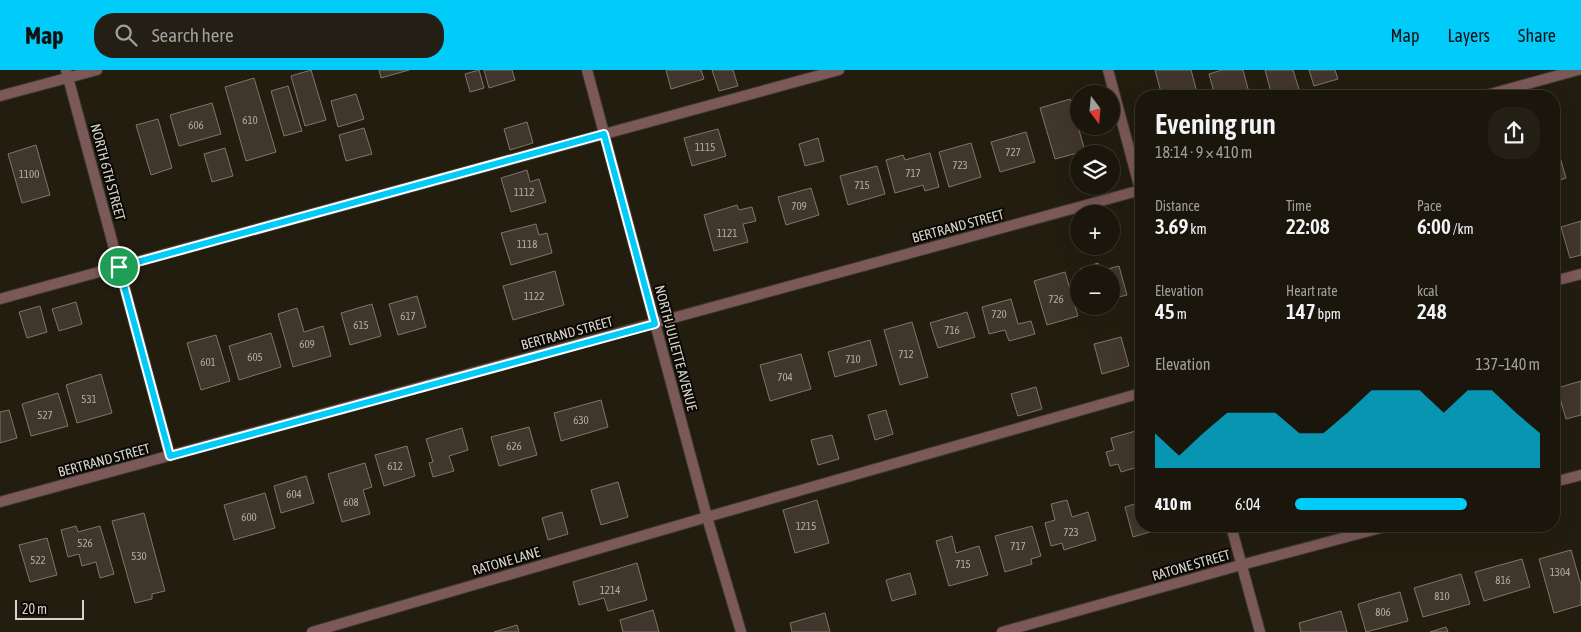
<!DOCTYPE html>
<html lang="en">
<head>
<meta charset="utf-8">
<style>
  :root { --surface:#1a160c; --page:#231f15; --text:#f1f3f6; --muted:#9f9f9d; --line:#38352d; --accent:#00cbf9 }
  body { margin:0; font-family:"Asap Condensed",sans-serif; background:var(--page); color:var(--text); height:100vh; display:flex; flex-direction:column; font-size:19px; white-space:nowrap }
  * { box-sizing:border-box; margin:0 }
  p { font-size:16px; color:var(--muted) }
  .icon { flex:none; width:28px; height:28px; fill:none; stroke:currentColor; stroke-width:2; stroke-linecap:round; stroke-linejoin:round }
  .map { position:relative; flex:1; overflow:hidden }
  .sheet { position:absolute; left:1135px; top:20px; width:425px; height:442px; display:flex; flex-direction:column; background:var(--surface); border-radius:20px; box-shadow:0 5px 20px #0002,0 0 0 1px var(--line) }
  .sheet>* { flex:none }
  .needle { width:32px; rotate:164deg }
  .tools { position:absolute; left:1070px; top:15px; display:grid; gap:10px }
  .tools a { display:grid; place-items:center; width:50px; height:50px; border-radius:50%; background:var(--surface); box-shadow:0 5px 20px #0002,0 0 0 1px var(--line); font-size:25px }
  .scale { position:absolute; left:15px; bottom:12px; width:69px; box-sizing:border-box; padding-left:5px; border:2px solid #d7d3ca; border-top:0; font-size:14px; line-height:18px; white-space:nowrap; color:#d7d3ca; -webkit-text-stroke:4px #0a0804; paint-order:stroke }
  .pin { position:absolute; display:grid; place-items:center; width:42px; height:42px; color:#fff; margin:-21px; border:2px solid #fff; border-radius:50%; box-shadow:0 1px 5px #0007 }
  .round { display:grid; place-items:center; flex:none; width:52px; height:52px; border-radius:20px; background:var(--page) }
  .overview { display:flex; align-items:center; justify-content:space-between; height:85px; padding:0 20px }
  h1 { font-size:28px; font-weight:600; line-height:38px }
  .metrics { display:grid; grid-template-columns:repeat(3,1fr); gap:8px; height:85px; padding:5px 20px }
  .metrics div { display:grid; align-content:center }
  .metrics b { font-size:21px; font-weight:600 }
  .metrics small { font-size:14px; font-weight:400 }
  .metrics p { font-size:14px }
  .chart { height:140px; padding:10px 20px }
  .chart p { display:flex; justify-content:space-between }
  .chart svg { width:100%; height:90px; margin-top:5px; fill:var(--accent); opacity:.7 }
  ul { padding:0 20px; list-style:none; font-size:16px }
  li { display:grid; grid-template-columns:80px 60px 1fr; align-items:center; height:38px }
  li i { height:12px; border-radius:6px; background:var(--accent) }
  header { display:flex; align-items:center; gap:30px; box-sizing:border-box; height:70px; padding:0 25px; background:var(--accent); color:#111 }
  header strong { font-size:24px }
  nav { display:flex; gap:28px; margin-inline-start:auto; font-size:18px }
  .search { width:350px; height:45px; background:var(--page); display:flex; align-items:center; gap:12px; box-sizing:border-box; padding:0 18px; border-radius:20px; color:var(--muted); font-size:19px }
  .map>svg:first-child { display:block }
</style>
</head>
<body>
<header>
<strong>Map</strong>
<div class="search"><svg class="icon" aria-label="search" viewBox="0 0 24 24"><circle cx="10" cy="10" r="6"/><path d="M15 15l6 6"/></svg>Search here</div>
<nav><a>Map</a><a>Layers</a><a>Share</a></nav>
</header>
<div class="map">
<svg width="1581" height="562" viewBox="0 0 1581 562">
  <rect width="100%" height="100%" fill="#231d10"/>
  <g fill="#41362b" stroke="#817569">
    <polygon points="311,0 326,50 305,56 291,6"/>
    <polygon points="379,0 409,0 381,8"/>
    <polygon points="479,0 484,18 470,22 465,4"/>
    <polygon points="484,0 512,0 515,10 489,18"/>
    <polygon points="666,0 701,0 704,9 671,19"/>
    <polygon points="712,0 733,0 738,16 719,21"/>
    <polygon points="1155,0 1191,0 1198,26 1162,26"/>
    <polygon points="1222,0 1243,0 1250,26 1215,26 1209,4"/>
    <polygon points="1265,0 1293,0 1299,19 1272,26"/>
    <polygon points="1309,0 1335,0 1338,9 1314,16"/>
    <polygon points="254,8 276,82 246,91 225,17"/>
    <polygon points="288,16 302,61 284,66 271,21"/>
    <polygon points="356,24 364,49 338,57 331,31"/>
    <polygon points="1070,29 1085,81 1055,89 1040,38"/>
    <polygon points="212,33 221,64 179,76 170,45"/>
    <polygon points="158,49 172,98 151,105 136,55"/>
    <polygon points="527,52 533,73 510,80 504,59"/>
    <polygon points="364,58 372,84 346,91 339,65"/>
    <polygon points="718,59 726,86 692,96 684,68"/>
    <polygon points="1026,62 1035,92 1000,102 991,72"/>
    <polygon points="818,68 824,91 805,96 799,74"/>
    <polygon points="1555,70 1566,108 1554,112 1554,71"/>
    <polygon points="971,73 981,107 949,117 939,82"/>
    <polygon points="36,75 50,125 22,133 8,84"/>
    <polygon points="225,78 233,106 212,112 204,84"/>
    <polygon points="930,83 939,117 925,121 923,115 895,123 886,90 903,85 905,90"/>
    <polygon points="877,96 885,124 848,135 840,106"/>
    <polygon points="527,100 530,112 539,109 546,132 511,142 501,108"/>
    <polygon points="811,118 819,145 786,155 778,127"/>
    <polygon points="737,135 739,140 752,137 756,151 743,154 748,172 714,181 704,145"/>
    <polygon points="1581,151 1581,185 1570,188 1561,157"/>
    <polygon points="536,154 539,165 547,163 552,183 511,195 501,163"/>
    <polygon points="1098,193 1100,201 1119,196 1127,225 1111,229 1111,204 1081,204 1080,199"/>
    <polygon points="555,201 564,235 513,250 503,216"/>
    <polygon points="1065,202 1078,246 1047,255 1034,211"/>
    <polygon points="417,226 426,257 398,265 389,234"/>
    <polygon points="1011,229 1018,254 1031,251 1035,264 1009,271 1005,260 989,264 982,237"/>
    <polygon points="76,232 82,254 59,261 52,239"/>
    <polygon points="372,234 381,266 350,275 341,243"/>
    <polygon points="40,236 47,262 27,268 19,242"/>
    <polygon points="297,238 304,262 323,256 331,286 293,297 278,244"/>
    <polygon points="967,242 975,267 938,278 930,253"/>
    <polygon points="912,252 928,307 900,315 884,260"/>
    <polygon points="271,263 281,297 239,310 229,276"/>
    <polygon points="216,265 230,311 201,320 187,273"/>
    <polygon points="1121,267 1129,296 1102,304 1094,274"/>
    <polygon points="870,270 877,295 835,307 828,282"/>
    <polygon points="801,284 811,319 770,331 760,295"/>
    <polygon points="101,304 112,343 77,353 66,315"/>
    <polygon points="1581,311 1581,345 1566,349 1557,318"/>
    <polygon points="1036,317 1042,339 1018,346 1011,324"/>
    <polygon points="58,323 68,356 31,366 22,334"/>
    <polygon points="601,330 608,357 561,371 554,343"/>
    <polygon points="9,340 17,368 0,373 0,342"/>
    <polygon points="886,340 893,364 875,370 868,345"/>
    <polygon points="529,357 537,385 499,396 491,367"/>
    <polygon points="462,358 468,380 449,386 454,401 433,407 429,393 433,392 426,369"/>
    <polygon points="1139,360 1141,368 1141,396 1121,402 1118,394 1110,396 1106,382 1114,380 1111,368"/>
    <polygon points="832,365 839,389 818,395 811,370"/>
    <polygon points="407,376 415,406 384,416 375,385"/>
    <polygon points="365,393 372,417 363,420 370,444 342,452 328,404"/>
    <polygon points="306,406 314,433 281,443 274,416"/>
    <polygon points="618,412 628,447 601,455 591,420"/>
    <polygon points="265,423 275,458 234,470 224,435"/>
    <polygon points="817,430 829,473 795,483 783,440"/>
    <polygon points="1067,430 1072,447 1088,442 1096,470 1064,480 1062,473 1051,476 1045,453 1055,450 1051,434"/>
    <polygon points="1141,432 1141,456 1166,457 1133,467 1125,437"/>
    <polygon points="562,442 568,464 548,470 542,448"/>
    <polygon points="144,443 165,521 152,524 152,529 135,533 112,451"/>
    <polygon points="76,456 78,462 100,456 114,504 100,508 96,492 82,496 79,484 68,487 61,460"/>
    <polygon points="1032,456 1041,486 1031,489 1032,494 1005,502 995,466"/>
    <polygon points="952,466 956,483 979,476 988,505 949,516 936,471"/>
    <polygon points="47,468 57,505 30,512 19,475"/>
    <polygon points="1571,480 1581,515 1581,535 1554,543 1539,489"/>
    <polygon points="1522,489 1530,517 1484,531 1475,502"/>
    <polygon points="637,493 647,530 608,541 604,528 579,535 573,512"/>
    <polygon points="910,503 916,524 892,531 886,510"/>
    <polygon points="1461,504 1470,534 1423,547 1414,518"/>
    <polygon points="1400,522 1408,551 1366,562 1358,534"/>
    <polygon points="653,540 659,562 623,562 620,550"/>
    <polygon points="1341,541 1347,562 1301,562 1299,553"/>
    <polygon points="825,543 830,562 792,562 790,553"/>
    <polygon points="517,555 519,562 494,562"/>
    <polygon points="1446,557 1448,562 1430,562"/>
  </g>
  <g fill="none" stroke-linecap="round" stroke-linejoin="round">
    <defs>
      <g id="lane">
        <polyline points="1554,211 1581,204"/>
        <polyline points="0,229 839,0"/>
        <polyline points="707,447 1141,323"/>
      </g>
      <g id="street">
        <polyline points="66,0 170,386"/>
        <polyline points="587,0 707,447 741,562"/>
        <polyline points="1108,0 1141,123"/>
        <polyline points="0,26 97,0"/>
        <polyline points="1483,26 1578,0"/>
        <polyline points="1554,412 1581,405"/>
        <polyline points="0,432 1141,120"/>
        <polyline points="1231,456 1260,562"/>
        <polyline points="312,562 707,447"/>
        <polyline points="1002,562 1241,495 1388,456"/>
      </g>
    </defs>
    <use href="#lane" stroke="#403a2e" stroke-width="12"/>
    <use href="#street" stroke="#403a2e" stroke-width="12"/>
    <use href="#lane" stroke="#7b5958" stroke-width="10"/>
    <use href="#street" stroke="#7b5958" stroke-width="10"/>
  </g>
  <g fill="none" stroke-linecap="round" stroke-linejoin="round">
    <defs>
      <polygon id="route" points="604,64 655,254 170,386 119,197"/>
    </defs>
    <use href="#route" stroke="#fff" stroke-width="10"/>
    <use href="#route" stroke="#00cbf9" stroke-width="6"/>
  </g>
  <g text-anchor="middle" stroke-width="4" stroke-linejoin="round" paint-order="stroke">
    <g font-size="11" fill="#b2aca2">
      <text x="250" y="54">610</text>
      <text x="196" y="59">606</text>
      <text x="705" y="81">1115</text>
      <text x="1013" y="86">727</text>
      <text x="960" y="99">723</text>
      <text x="913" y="107">717</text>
      <text x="29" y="108">1100</text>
      <text x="862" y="119">715</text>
      <text x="524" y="126">1112</text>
      <text x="799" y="140">709</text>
      <text x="727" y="167">1121</text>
      <text x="527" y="178">1118</text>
      <text x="534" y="230">1122</text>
      <text x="1056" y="233">726</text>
      <text x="999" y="248">720</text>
      <text x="408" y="250">617</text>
      <text x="361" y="259">615</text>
      <text x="952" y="264">716</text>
      <text x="307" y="278">609</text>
      <text x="906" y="288">712</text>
      <text x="255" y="291">605</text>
      <text x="853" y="293">710</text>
      <text x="208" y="296">601</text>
      <text x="785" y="311">704</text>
      <text x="89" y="333">531</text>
      <text x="45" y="349">527</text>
      <text x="581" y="354">630</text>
      <text x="514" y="380">626</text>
      <text x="395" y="400">612</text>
      <text x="294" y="428">604</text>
      <text x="351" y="436">608</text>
      <text x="249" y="451">600</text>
      <text x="806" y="460">1215</text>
      <text x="1071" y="466">723</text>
      <text x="85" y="477">526</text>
      <text x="1018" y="480">717</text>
      <text x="139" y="490">530</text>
      <text x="38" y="494">522</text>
      <text x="963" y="498">715</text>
      <text x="1560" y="506">1304</text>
      <text x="1503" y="514">816</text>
      <text x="610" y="524">1214</text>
      <text x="1442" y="530">810</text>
      <text x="1383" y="546">806</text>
    </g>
    <g font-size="14" fill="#d7d3ca" stroke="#0a0804">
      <text transform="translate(108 102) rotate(75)" y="5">NORTH 6TH STREET</text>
      <text transform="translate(958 156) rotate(-15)" y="5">BERTRAND STREET</text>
      <text transform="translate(567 263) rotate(-15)" y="5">BERTRAND STREET</text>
      <text transform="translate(676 278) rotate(75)" y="5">NORTH JULIETTE AVENUE</text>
      <text transform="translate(104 390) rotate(-15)" y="5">BERTRAND STREET</text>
      <text transform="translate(506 491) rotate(-16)" y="5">RATONE LANE</text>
      <text transform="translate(1191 495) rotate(-16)" y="5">RATONE STREET</text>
    </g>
  </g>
</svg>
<div class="tools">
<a><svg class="needle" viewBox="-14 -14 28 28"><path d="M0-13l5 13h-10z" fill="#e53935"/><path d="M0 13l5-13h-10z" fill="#9f9f9d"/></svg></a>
<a><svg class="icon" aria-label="layers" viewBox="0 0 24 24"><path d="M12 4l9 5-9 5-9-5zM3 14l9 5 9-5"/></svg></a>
<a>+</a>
<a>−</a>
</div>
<div class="scale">20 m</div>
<div class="pin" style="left:119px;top:197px;background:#1e9e55"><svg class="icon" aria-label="arrive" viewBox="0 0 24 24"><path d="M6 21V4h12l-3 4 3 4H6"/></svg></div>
<section class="sheet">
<div class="overview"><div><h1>Evening run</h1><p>18:14 · 9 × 410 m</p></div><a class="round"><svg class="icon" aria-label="share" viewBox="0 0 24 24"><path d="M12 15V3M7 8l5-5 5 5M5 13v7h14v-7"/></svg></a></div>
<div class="metrics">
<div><p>Distance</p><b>3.69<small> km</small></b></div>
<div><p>Time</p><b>22:08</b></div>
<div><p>Pace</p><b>6:00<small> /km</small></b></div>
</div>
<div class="metrics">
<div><p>Elevation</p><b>45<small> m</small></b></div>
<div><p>Heart rate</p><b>147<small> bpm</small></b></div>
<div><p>kcal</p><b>248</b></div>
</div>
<div class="chart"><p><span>Elevation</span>137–140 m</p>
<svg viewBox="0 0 160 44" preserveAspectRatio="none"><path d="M0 44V27L10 38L20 27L30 17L40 17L50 17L60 27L70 27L80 17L90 6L100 6L110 6L120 17L130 6L140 6L150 17L160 27V44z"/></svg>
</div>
<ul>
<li><b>410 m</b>6:04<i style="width:70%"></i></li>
</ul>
</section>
</div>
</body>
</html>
